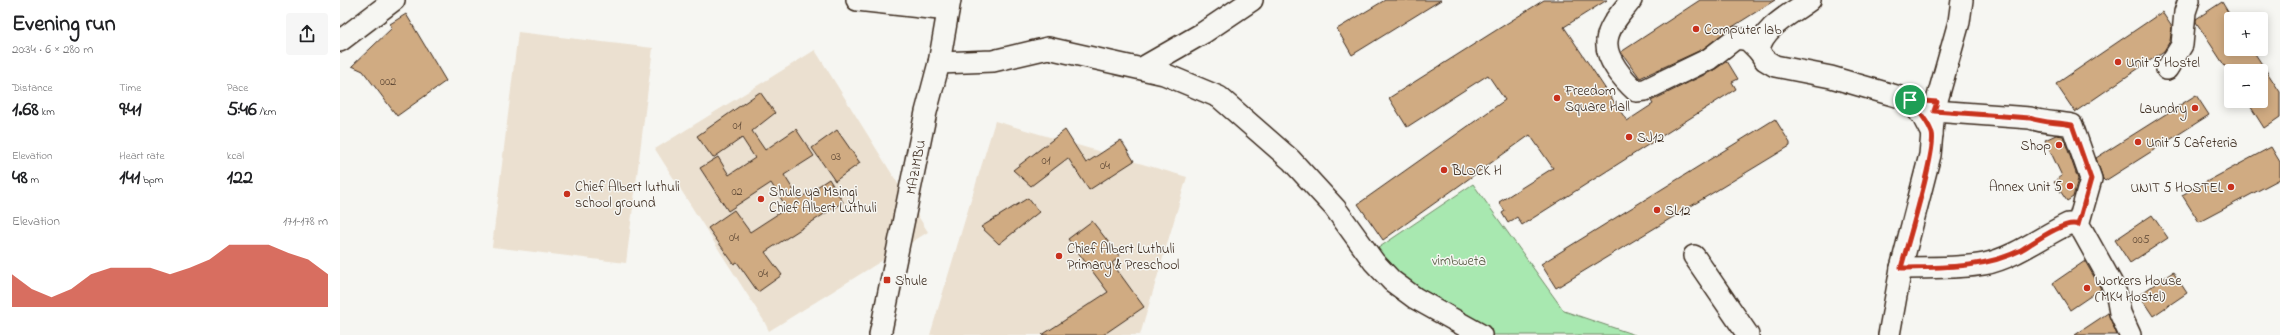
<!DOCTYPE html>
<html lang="en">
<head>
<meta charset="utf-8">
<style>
  :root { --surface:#fff; --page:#f6f6f6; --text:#202124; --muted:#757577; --accent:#c8321e }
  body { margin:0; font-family:"Indie Flower",sans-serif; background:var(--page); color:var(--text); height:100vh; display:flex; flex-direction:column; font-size:15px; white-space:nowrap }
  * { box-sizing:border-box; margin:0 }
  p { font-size:13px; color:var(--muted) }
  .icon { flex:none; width:22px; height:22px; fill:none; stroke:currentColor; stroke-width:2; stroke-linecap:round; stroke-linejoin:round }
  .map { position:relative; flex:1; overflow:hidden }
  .sheet { display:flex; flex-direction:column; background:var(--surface); width:340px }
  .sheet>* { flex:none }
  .fabs { position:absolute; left:1884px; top:12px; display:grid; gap:8px }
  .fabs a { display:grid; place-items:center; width:44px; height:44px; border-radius:4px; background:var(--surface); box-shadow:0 2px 10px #0003; font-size:20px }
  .pin { position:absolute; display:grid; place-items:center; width:34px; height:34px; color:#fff; margin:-17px; border:2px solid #fff; border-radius:50%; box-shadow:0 1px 4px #0007 }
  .round { display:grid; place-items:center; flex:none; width:42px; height:42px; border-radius:4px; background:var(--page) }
  .overview { display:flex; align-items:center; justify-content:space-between; height:68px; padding:0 12px }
  h1 { font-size:22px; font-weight:700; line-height:30px }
  .metrics { display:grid; grid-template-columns:repeat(3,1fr); gap:6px; height:68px; padding:4px 12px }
  .metrics div { display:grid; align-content:center }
  .metrics b { font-size:20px; font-weight:700 }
  .metrics small { font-size:11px; font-weight:400 }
  .metrics p { font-size:11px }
  .chart { height:112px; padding:8px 12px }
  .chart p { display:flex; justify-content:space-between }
  .chart svg { width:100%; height:72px; margin-top:4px; fill:var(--accent); opacity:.7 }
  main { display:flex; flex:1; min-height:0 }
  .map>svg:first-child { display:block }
</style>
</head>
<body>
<main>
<section class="sheet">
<div class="overview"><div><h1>Evening run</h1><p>20:34 · 6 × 280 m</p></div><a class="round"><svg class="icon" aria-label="share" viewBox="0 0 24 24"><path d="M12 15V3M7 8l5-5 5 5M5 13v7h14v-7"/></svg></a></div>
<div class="metrics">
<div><p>Distance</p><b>1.68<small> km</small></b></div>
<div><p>Time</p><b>9:41</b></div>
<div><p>Pace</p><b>5:46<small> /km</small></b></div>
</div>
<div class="metrics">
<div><p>Elevation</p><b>48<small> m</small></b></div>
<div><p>Heart rate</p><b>141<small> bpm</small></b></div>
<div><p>kcal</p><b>122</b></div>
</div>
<div class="chart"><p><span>Elevation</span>171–178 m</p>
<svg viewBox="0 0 160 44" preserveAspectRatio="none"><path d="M0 44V24L10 33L20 38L30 33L40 24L50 20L60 20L70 20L80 24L90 20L100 15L110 6L120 6L130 6L140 11L150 15L160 24V44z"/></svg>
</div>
</section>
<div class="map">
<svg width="1940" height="335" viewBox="0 0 1940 335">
  <rect width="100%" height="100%" fill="#f6f6f2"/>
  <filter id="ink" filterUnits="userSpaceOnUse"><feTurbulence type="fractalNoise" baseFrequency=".025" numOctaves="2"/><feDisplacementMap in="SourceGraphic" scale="8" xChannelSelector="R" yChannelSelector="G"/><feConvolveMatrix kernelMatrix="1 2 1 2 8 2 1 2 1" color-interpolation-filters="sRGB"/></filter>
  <g filter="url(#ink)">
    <g fill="#ebe0d0">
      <polygon points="178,32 313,48 286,263 152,247"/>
      <polygon points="475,50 588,232 429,331 424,321 315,149"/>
      <polygon points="655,121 847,177 800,335 590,335"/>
    </g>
    <polygon fill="#a8e8b0" stroke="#728967" points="1133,184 1224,311 1295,335 1140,335 1022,259"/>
    <g fill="#d0ab82" stroke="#3b2a1e">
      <polygon points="1045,0 1101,0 1012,55 997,29"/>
      <polygon points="1204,0 1267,0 1224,27 1287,121 1313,104 1311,101 1374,70 1387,61 1398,79 1392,82 1396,89 1182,225 1177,217 1168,223 1162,213 1165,211 1159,202 1213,168 1190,135 1043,240 1018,204 1165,100 1148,75 1067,127 1049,98"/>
      <polygon points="1360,0 1435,0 1389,29 1363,49 1300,78 1281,52"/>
      <polygon points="1882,2 1891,17 1891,49 1912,49 1940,92 1940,117 1924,128 1907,101 1921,101 1921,71 1888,71 1856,22 1856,19"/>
      <polygon points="1822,12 1832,27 1830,41 1824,51 1735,112 1716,84"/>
      <polygon points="66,14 106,81 57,116 23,71 12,66 52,28 50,24"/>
      <polygon points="420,92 435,113 412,131 425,150 456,129 474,156 444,175 459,199 489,179 503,202 425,252 442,275 418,292 397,262 394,264 368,228 394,210 410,232 447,208 431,183 388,211 360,168 378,157 389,175 415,158 402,138 373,158 357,136"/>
      <polygon points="1856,95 1869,115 1765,181 1763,179 1756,158"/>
      <polygon points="1435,119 1450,143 1450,146 1216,288 1201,264"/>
      <polygon points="497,130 520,163 495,181 472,148"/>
      <polygon points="725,130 746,163 781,140 794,161 749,190 728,158 691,186 673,170"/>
      <polygon points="1716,135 1723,136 1738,179 1733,197 1727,201 1714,182 1722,176 1705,140"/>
      <polygon points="1931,147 1940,162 1940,179 1859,222 1842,195"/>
      <polygon points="688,198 699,212 659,244 641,227"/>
      <polygon points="1812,215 1828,238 1790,263 1775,240"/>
      <polygon points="752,221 780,257 772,263 804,307 763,335 702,335 768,292 728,239"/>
      <polygon points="1745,261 1761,289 1730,310 1713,283"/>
      <polygon points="1833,272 1847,293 1813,316 1799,295"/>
      <polygon points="1768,313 1777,335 1735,335"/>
    </g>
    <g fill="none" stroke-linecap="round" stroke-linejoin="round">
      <defs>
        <g id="minor">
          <polyline points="517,0 608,10"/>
          <path d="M 1291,0 C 1283,11 1268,26 1267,41 C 1265,59 1284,80 1296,91 L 1305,90 L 1369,59 L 1396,38 L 1408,40 L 1419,51"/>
          <path d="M 1470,0 C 1453,13 1421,28 1419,51 L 1425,60 L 1435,66 L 1491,77 L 1570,100 L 1583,117 L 1592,134"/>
          <polyline points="0,41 54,0"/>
          <polyline points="599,63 653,61 708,48 824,74 879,97 951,160 995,208 1034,262 1052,281 1075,298 1141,335"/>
          <polyline points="802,68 863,33 912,0"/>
          <polyline points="1827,69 1842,45 1845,12 1849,0"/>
          <path d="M 1594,111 L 1690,118 C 1704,123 1717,122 1732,125 L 1751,179 L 1738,225"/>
          <polyline points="1354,256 1408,335"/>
          <path d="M 1561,268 C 1588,267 1617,269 1644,264 C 1674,258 1701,237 1728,224 L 1735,224 L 1742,230 L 1771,282 L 1777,296 L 1780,313 L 1790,335"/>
          <polyline points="540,335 586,112 599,63 610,0"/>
          <polyline points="1549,335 1561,268 1590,155 1594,111 1619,22 1622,0"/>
        </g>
      </defs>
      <use href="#minor" stroke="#3b2a1e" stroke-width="24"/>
      <use href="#minor" stroke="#f6f6f2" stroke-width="21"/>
    </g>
  </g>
  <g fill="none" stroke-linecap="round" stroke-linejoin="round" filter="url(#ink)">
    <defs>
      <path id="route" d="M 1570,100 L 1597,102 L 1594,111 L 1690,118 C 1704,123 1717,122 1732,125 L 1751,179 L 1738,225 C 1725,219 1693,243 1681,250 C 1643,269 1602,267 1561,268 C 1567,245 1597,149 1592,133 C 1588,121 1578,110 1570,100 Z"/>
    </defs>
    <use href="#route" stroke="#fff" stroke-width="8"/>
    <use href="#route" stroke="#c8321e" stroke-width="5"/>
  </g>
  <g fill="#c8321e" stroke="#f6f6f2" stroke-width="1.5">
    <circle cx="1356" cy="29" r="4"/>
    <circle cx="1778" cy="62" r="4"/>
    <circle cx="1217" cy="98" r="4"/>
    <circle cx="1855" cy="108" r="4"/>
    <circle cx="1289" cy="137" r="4"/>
    <circle cx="1798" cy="142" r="4"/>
    <circle cx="1719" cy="145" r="4"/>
    <circle cx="1104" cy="170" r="4"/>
    <circle cx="1730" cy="186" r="4"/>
    <circle cx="1891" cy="187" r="4"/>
    <circle cx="227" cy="194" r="4"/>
    <circle cx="421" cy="199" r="4"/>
    <circle cx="1317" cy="210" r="4"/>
    <circle cx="719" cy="256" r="4"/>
    <rect x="543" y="276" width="8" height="8" rx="2"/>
    <circle cx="1747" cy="288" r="4"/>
  </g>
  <g text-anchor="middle" stroke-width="3" stroke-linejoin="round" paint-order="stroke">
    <g font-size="12" fill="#604a37">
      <text x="48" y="85">002</text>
      <text x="397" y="129">01</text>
      <text x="496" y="160">03</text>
      <text x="706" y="164">01</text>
      <text x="765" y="169">04</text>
      <text x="397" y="195">02</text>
      <text x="394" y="241">04</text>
      <text x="1801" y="243">005</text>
      <text x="423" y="277">04</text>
    </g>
    <g font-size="14" fill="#3b2a1e" stroke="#f6f6f2" text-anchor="start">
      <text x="1364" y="34">Computer lab</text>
      <text x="1786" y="67">Unit 5 Hostel</text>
      <text x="1225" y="95">Freedom<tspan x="1225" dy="16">Square Hall</tspan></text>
      <text x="1847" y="113" text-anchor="end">Laundry</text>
      <text x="1297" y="142">SJ12</text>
      <text x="1806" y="147">Unit 5 Cafeteria</text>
      <text x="1711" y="150" text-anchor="end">Shop</text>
      <text x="1112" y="175">BLOCK H</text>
      <text x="235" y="191">Chief Albert luthuli<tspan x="235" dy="16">school ground</tspan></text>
      <text x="1722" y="191" text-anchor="end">Annex Unit 5</text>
      <text x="1883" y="192" text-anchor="end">UNIT 5 HOSTEL</text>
      <text x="429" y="196">Shule ya Msingi<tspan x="429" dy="16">Chief Albert Luthuli</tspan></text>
      <text x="1325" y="215">SL12</text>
      <text x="727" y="253">Chief Albert Luthuli<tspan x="727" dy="16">Primary &amp; Preschool</tspan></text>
      <text x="555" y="285">Shule</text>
      <text x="1755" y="285">Workers House<tspan x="1755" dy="16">(MK4 Hostel)</tspan></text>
    </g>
    <g font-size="14" fill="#3b2a1e" stroke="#f6f6f2">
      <text transform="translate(575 167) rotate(-79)" y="5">MAZIMBU</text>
    </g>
    <g font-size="14" fill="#565a42" stroke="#f6f6f2">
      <text x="1119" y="265">vimbweta</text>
    </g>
  </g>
</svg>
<div class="fabs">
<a>+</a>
<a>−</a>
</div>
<div class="pin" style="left:1570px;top:100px;background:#1e9e55"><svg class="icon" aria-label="arrive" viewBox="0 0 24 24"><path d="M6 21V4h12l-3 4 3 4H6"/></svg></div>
</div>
</main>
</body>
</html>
